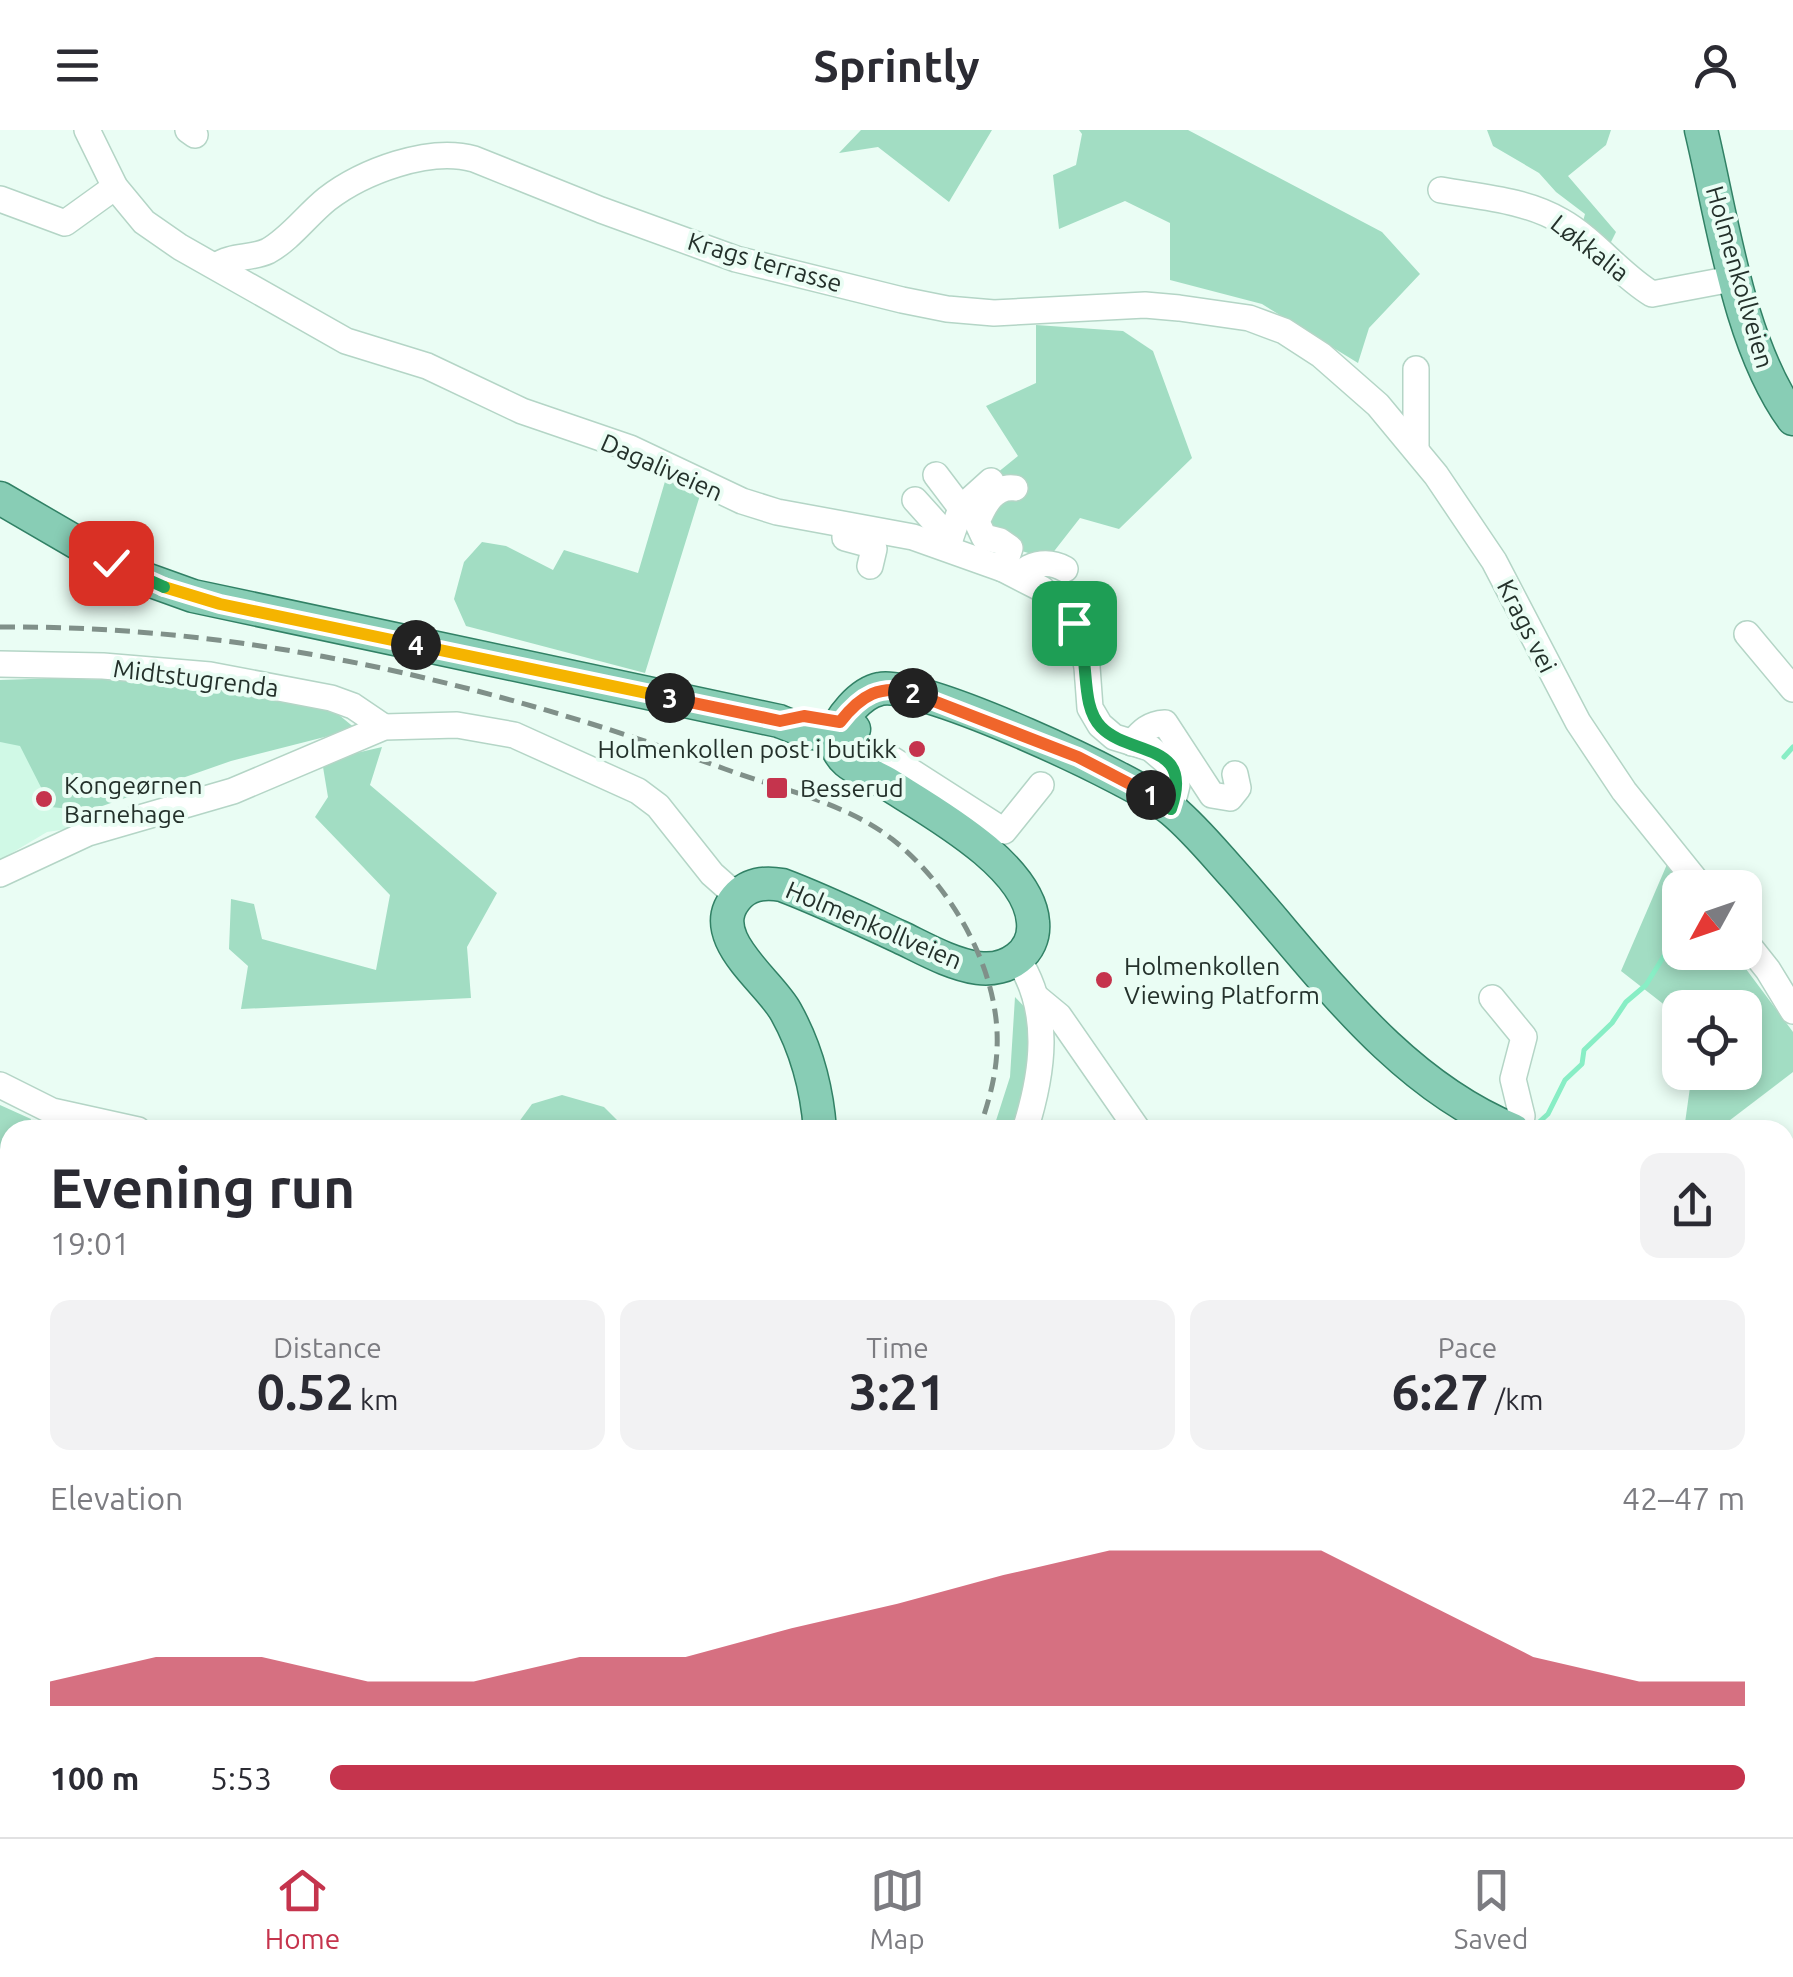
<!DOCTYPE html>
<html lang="en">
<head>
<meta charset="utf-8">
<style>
  :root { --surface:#fff; --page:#f2f2f3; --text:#2b2b33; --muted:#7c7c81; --line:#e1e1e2; --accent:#c5344d }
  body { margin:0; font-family:Ubuntu,sans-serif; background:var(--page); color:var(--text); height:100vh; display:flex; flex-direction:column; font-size:38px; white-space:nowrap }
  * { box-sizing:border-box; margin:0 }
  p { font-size:32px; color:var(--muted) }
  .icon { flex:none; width:55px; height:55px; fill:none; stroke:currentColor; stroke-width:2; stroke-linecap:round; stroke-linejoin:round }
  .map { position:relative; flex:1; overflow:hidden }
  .sheet { position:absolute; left:0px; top:990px; width:1795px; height:718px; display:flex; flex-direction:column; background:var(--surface); border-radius:30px 30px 0 0; box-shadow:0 5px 15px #0003 }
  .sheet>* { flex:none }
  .needle { width:65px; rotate:230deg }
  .controls { position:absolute; left:1662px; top:740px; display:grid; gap:20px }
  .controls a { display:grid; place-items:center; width:100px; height:100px; border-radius:20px; background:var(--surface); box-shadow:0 5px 15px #0003; font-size:50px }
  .pin { position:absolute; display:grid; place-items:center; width:85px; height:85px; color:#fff; margin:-42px; border-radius:20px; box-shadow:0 5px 15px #0006 }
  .km { position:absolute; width:50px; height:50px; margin:-25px; border-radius:50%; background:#222; color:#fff; font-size:28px; line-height:50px; text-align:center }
  .round { display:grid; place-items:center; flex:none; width:105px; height:105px; border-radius:20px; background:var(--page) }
  .head { display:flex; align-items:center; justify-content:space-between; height:170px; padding:0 50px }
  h1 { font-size:55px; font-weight:600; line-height:75px }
  .metrics { display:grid; grid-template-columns:repeat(3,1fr); gap:15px; height:170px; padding:10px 50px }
  .metrics div { display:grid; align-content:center; border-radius:20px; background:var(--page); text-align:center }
  .metrics b { font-size:50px; font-weight:600 }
  .metrics small { font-size:28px; font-weight:400 }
  .metrics p { font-size:28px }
  .chart { height:280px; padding:20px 50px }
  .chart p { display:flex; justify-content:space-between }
  .chart svg { width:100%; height:180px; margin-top:10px; fill:var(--accent); opacity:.7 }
  ul { padding:0 50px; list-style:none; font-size:32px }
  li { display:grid; grid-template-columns:160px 120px 1fr; align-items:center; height:75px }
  li i { height:25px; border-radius:12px; background:var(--accent) }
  header { display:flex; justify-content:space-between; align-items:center; height:130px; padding:0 50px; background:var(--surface); font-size:45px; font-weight:600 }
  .tabs { display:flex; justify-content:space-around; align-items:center; height:140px; border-top:2px solid var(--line); background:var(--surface); font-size:28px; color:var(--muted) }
  .tabs a { display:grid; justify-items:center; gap:5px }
  .tabs .current { color:var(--accent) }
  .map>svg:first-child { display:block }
</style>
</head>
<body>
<header><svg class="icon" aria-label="menu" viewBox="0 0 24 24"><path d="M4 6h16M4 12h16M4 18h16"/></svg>Sprintly<svg class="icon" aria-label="person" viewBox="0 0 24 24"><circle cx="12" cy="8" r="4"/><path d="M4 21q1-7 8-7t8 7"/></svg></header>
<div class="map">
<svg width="1793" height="1707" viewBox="0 0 1793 1707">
  <rect width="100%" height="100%" fill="#eafdf4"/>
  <polygon fill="#d0f9e6" points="0,612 45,617 87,689 74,698 47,702 0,730"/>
  <g fill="#a2ddc3">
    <polygon points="861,0 992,0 949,72 878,17 839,23"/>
    <polygon points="1079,0 1188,0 1382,102 1420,144 1369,198 1358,233 1262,174 1170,150 1170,93 1125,71 1059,99 1053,45 1076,35 1082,4"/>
    <polygon points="1487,0 1611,0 1606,15 1568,46 1616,102 1608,118 1582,95 1585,84 1556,62 1539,43 1493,16"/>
    <polygon points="1036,195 1123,201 1153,221 1192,328 1119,399 1080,388 1048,429 934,394 1018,326 986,276 1036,253"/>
    <polygon points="666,348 701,362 645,543 466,496 454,469 464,432 482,412 506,416 553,440 564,420 638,443"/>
    <polygon points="61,548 175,553 272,566 333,580 356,599 231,631 88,681 51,677 20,616 0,612 0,550"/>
    <polygon points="382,617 370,655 497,763 467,817 471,868 241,879 248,836 229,819 231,769 254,774 262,809 376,840 390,765 315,687 328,667 322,631"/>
    <polygon points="1668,732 1686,757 1680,758 1680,822 1734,823 1793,902 1793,942 1717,1000 1684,1000 1692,943 1745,942 1745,878 1680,878 1680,887 1621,841"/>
    <polygon points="1015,867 1033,886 1033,945 1016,1000 993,1000 1010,947"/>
    <polygon points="562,965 604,977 627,1000 513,1000 532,974"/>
    <polygon points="0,975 31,989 27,1000 10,1000 10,1096 0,1113"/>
    <polygon points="711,1698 903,1698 909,1707 703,1707"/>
    <polygon points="1372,1698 1482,1698 1469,1707 1358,1707"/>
  </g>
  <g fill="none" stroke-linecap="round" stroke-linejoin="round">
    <g stroke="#88eec5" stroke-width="5">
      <polyline points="1784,627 1793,617"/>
      <polyline points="1537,994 1548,984 1565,950 1582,934 1584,920 1612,893 1626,872 1646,855 1680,800"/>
      <polyline points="708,1707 714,1698"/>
    </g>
    <defs>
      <g id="minor">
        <polyline points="87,0 115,57 144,92 180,117 346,211 427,236 522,281 630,318 742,371 777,382 913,407 1003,439 1042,459 1066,482 1080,504 1087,537 1090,578 1100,595 1114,607 1150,618 1169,634 1177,655 1171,679"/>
        <polyline points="188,0 195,5"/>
        <path d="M 1441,60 C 1480,67 1526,70 1561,91 C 1595,110 1619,144 1652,164 L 1737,148"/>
        <polyline points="0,69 65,93 115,57"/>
        <path d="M 216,136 C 231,125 251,129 268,121 C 290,109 307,85 327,69 C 362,42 429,16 474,29 L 601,80 L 736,129 L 902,170 L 947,179 L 994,183 L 1145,175 L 1179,178 L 1249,188 L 1284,201 L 1321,225 L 1378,275 L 1436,345 L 1494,431 L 1578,592 L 1624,661 L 1702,758"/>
        <polyline points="1416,239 1416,320"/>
        <polyline points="936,345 961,378"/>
        <polyline points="915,370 950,409"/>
        <polyline points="845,403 845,408 871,415 874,419 870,436"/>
        <polyline points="947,418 961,378 991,351"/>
        <path d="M 1003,439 L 1010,418 L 1000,411 L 984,407 L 977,392 C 984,375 994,355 1015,358"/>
        <path d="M 1023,447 L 1028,438 C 1041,432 1052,432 1065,439"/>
        <polyline points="1747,504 1793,559"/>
        <polyline points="0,534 103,536 210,545 331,568 353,576 384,597"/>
        <path d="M 1132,613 C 1142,601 1149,594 1165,593 L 1212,665 L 1230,668 L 1238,658 L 1235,644"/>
        <polyline points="887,626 1004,701 1041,655"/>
        <polyline points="0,744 88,703 233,661 384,597 457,595 514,605 638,661 658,676 712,744 738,767"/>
        <polyline points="1745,811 1768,840 1793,881"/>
        <path d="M 1018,829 C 1052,882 1043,943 1025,1000"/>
        <polyline points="1036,867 1059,886 1138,1000"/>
        <polyline points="1492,868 1524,907 1513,949 1522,986 1520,1000"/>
        <polyline points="0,955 52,981 138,1000"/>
        <polyline points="1785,1439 1793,1440"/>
        <polyline points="0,1443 10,1445"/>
        <polyline points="0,1476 10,1463"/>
        <polyline points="0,1514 10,1522"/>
        <polyline points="1785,1605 1793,1609"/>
        <polyline points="551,1698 559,1707"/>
        <polyline points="1288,1698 1292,1707"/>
        <polyline points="50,1707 53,1698"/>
        <polyline points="142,1707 145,1698"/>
        <polyline points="197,1707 200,1698"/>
        <polyline points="265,1707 268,1698"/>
      </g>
      <g id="major">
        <path d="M 1701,0 C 1723,91 1738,213 1793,289"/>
        <path d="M 0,368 L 129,443 L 193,466 L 779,591 C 804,601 828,612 854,599"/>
        <path d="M 820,1000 C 817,959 806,918 786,882 C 769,850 700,805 739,765 C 751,753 766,752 782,755 C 822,770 861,789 900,807 C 925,819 951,834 978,838 C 1007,842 1036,823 1033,792 C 1029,735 932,682 888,654 C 865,640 839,638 834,607 C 839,589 860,563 880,559 C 920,550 1136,650 1172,680 C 1195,699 1215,724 1235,746 C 1318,839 1394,951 1513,1000"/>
        <polyline points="1785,1224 1793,1242"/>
        <polyline points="924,1698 929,1707"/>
      </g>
    </defs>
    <use href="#minor" stroke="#b4d5c6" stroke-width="28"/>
    <use href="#major" stroke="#318165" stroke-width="35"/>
    <use href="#minor" stroke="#fff" stroke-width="25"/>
    <use href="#major" stroke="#88cdb5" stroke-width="32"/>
    <g stroke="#809089" stroke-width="5" stroke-dasharray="15 8" stroke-linecap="butt">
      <path d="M 0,497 C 251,495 490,554 725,639 C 780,659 846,673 892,709 C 952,756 1001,842 997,919 C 996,947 988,974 979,1000"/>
      <polyline points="1147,1707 1148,1698"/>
    </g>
  </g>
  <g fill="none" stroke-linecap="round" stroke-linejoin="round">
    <defs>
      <path id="split-1" d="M 1074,493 C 1092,526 1078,573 1101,597 C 1130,627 1195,611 1171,679 L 1151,665"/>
      <polyline id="split-2" points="913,563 1078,627 1151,665"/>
      <path id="split-3" d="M 670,568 L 780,591 L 804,586 L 840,592 C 861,565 880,554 913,563"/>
      <polyline id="split-4" points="416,515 670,568"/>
      <polyline id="split-5" points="164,457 220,474 416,515"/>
      <polyline id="split-6" points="111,433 164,457"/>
    </defs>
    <use href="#split-1" stroke="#fff" stroke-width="20"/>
    <use href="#split-2" stroke="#fff" stroke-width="20"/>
    <use href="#split-3" stroke="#fff" stroke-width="20"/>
    <use href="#split-4" stroke="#fff" stroke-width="20"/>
    <use href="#split-5" stroke="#fff" stroke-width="20"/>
    <use href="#split-6" stroke="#fff" stroke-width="20"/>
    <use href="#split-1" stroke="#22a559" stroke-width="12"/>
    <use href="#split-2" stroke="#f0652b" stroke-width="12"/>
    <use href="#split-3" stroke="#f0652b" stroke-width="12"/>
    <use href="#split-4" stroke="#f5b400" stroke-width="12"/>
    <use href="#split-5" stroke="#f5b400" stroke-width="12"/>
    <use href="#split-6" stroke="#22a559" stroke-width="12"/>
  </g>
  <g fill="#c5344d" stroke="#eafdf4" stroke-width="4">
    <circle cx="917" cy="619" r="10"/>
    <rect x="765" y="646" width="24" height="24" rx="5"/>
    <circle cx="44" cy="669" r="10"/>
    <circle cx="1104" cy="850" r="10"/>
  </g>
  <g text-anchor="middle" stroke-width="8" stroke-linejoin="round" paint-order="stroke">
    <g font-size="25" fill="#24312b" stroke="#eafdf4">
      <text transform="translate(1590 118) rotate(38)" y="9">Løkkalia</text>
      <text transform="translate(765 132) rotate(16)" y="9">Krags terrasse</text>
      <text transform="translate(1740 147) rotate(74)" y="9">Holmenkollveien</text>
      <text transform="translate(662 337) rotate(24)" y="9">Dagaliveien</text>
      <text transform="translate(1527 496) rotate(63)" y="9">Krags vei</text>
      <text transform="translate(196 548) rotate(7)" y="9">Midtstugrenda</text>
      <text transform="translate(874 795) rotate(23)" y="9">Holmenkollveien</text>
    </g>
    <g font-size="25" fill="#24312b" stroke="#eafdf4" text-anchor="start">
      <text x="897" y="628" text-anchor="end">Holmenkollen post i butikk</text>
      <text x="64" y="664">Kongeørnen<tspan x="64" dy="29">Barnehage</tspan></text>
      <text x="800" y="667">Besserud</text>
      <text x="1124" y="845">Holmenkollen<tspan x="1124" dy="29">Viewing Platform</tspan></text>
    </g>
  </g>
</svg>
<div class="controls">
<a><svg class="needle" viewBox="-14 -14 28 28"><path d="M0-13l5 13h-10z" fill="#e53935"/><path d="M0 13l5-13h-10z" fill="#7c7c81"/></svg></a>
<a><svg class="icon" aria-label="locate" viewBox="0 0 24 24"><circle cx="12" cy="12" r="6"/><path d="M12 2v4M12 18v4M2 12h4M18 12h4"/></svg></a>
</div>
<div class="pin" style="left:1074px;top:493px;background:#1e9e55"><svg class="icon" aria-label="arrive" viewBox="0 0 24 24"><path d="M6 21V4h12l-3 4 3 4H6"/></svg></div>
<div class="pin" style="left:111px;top:433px;background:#d93025"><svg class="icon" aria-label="check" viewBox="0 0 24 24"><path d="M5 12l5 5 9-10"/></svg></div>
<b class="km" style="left:1151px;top:665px">1</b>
<b class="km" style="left:913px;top:563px">2</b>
<b class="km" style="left:670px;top:568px">3</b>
<b class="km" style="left:416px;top:515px">4</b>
<section class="sheet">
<div class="head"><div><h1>Evening run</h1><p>19:01</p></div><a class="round"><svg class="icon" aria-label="share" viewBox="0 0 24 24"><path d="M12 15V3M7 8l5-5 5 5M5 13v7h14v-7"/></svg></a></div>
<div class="metrics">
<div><p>Distance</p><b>0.52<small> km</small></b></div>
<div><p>Time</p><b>3:21</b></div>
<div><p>Pace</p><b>6:27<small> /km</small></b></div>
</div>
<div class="chart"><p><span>Elevation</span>42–47 m</p>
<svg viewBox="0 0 160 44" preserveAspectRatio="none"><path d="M0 44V38L10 32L20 32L30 38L40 38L50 32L60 32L70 25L80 19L90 12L100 6L110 6L120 6L130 19L140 32L150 38L160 38V44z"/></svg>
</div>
<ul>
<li><b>100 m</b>5:53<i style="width:100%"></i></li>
</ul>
</section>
</div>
<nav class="tabs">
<a class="current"><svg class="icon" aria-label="home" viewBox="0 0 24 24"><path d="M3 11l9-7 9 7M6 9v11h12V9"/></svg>Home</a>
<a><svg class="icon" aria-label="map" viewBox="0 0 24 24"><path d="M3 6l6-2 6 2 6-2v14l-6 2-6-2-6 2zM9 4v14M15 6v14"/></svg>Map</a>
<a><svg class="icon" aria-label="saved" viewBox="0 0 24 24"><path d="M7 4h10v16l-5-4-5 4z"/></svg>Saved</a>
</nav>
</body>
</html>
